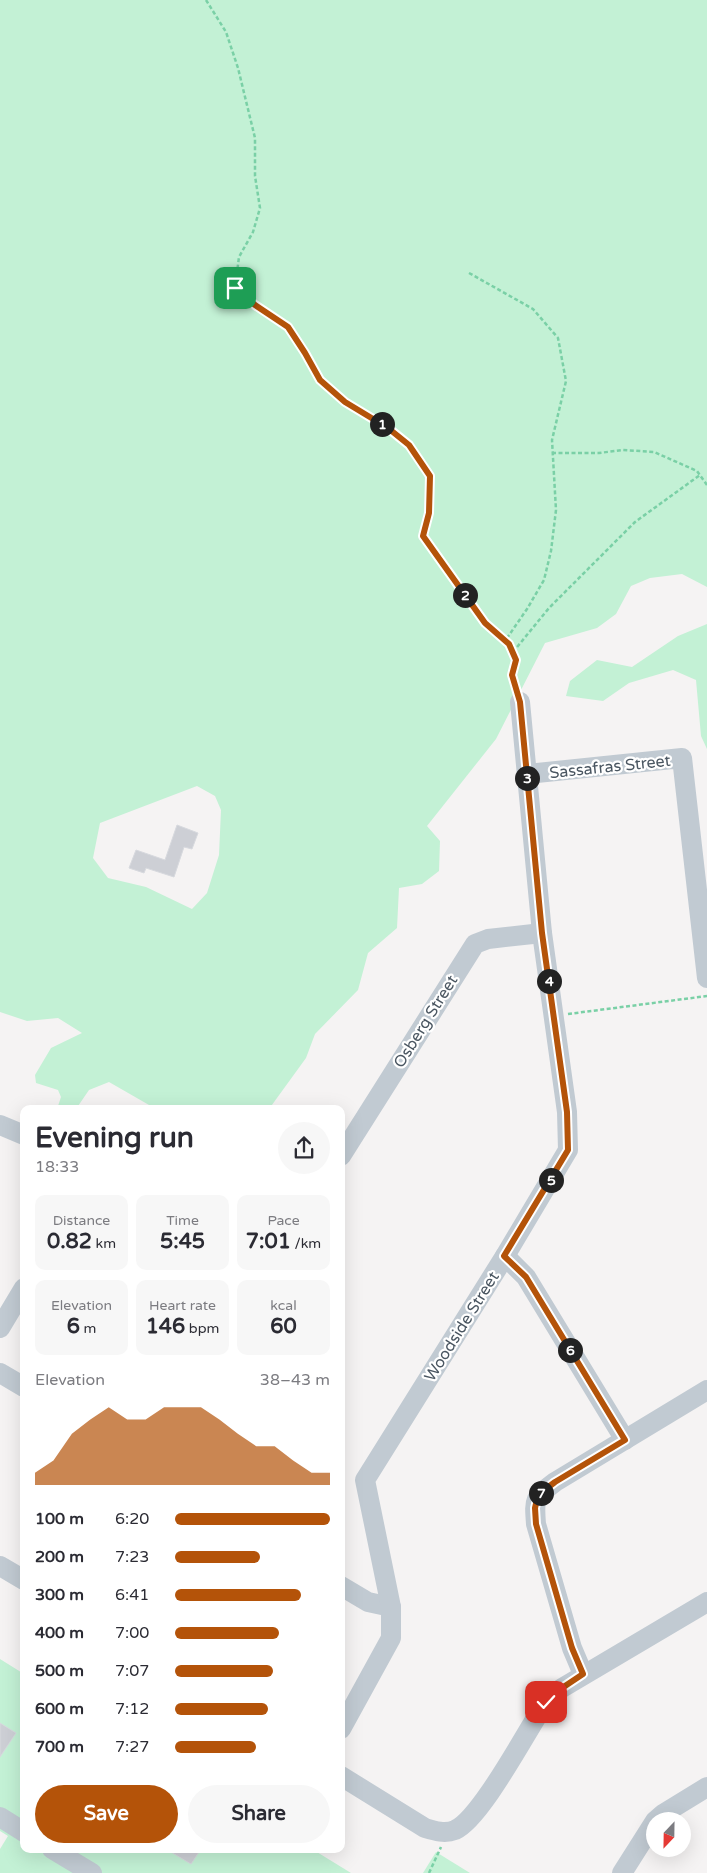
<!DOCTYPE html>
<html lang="en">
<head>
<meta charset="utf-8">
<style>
  :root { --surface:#fff; --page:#f7f7f7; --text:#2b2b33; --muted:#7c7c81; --accent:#b45309 }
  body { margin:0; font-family:"Varela Round",sans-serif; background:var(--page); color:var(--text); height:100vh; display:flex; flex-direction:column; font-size:19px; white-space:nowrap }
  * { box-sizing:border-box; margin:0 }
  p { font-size:16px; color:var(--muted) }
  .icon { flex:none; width:28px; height:28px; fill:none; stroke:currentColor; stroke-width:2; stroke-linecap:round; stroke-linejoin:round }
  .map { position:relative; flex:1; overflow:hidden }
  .drawer { position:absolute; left:20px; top:1105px; width:325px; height:748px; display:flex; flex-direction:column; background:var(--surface); border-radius:10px; box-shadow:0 5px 20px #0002 }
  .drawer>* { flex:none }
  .needle { width:32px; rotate:202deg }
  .tools { position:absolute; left:646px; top:1812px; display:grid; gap:10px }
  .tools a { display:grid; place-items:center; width:45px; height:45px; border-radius:50%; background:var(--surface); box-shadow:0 5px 20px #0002; font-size:25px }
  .pin { position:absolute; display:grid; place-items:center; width:42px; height:42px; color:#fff; margin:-21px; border-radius:10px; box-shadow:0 2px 8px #0006 }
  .km { position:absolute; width:25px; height:25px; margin:-12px; border-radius:50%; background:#222; color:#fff; font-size:14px; line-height:25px; text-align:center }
  .round { display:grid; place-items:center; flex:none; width:52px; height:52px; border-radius:26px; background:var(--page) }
  .head { display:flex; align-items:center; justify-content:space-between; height:85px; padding:0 15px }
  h1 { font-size:28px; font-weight:700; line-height:38px }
  .figures { display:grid; grid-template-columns:repeat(3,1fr); gap:8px; height:85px; padding:5px 15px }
  .figures div { display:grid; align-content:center; border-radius:10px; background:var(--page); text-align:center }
  .figures b { font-size:21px; font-weight:700 }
  .figures small { font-size:14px; font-weight:400 }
  .figures p { font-size:14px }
  .chart { height:140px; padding:10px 15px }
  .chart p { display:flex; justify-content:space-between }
  .chart svg { width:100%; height:90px; margin-top:5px; fill:var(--accent); opacity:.7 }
  .primary-button { display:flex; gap:10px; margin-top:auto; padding:10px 15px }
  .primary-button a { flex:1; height:58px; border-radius:30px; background:var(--accent); color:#fff; font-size:20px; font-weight:700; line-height:58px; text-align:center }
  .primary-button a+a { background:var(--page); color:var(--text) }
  ul { padding:0 15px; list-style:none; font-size:16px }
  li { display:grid; grid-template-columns:80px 60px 1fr; align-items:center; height:38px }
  li i { height:12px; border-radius:6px; background:var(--accent) }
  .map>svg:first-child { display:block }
</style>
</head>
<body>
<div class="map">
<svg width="707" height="1873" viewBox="0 0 707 1873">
  <rect width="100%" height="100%" fill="#f5f3f3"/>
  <g fill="#c3f1d5" fill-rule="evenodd">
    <path d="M 0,0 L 707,0 L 707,587 L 682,574 L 650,578 L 631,586 L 616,614 L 597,628 L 545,643 L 496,739 L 427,826 L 440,841 L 439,871 L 422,884 L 399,888 L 397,928 L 368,953 L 358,990 L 315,1034 L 306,1058 L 269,1109 L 156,1109 L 109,1082 L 89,1090 L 76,1109 L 57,1109 L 61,1097 L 58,1090 L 36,1083 L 35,1075 L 51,1048 L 82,1033 L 58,1018 L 27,1021 L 0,1012 ZM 197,786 L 215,796 L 221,810 L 219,855 L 207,893 L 192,909 L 146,887 L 108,878 L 93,858 L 100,823 Z"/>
    <polygon points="707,624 707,749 701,736 696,680 673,670 629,683 603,701 566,696 570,681 597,660 632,667 678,636"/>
    <polygon points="0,1659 24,1674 24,1849 312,1849 351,1873 0,1873 0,1849 8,1836 0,1831"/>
    <polygon points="436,1852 470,1873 423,1873"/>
  </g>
  <g fill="#cdcfd5" stroke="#d7d9de">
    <polygon points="177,825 198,833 192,849 184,847 174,877 146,868 144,873 129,868 136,850 165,860"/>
    <polygon points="0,1723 16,1733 0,1757"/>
    <polygon points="166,1849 201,1849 191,1864"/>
  </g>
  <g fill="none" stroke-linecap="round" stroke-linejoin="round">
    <g stroke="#7ad0a6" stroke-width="2.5" stroke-dasharray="4 2.5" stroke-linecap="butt">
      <polyline points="206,0 226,32 238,68 255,138 255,176 260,208 253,232 239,257 235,288 255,305 288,327 305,353 320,380 345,403 388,428 409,445 430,476 429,513 423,537 485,623 509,644 516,660 512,675 516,686"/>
      <polyline points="469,273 533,309 558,338 566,381 552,440 556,510 551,551 544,580 527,609 505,641"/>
      <polyline points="552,453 599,453 623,450 654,452 697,471 707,485"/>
      <polyline points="513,652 549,608 635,522 700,475"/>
      <polyline points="568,1014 707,996"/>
      <polyline points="429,1873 441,1847"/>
    </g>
    <g stroke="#c1cad2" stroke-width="20">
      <polyline points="527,774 682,758 707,978"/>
      <polyline points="0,1125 24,1135"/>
      <polyline points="341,1156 475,944 488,939 542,933"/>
      <polyline points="505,1256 526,1277 625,1440"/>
      <polyline points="0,1328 24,1288"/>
      <polyline points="0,1373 24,1387"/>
      <polyline points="0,1566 24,1580"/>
      <polyline points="341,1586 368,1602 391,1607"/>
      <path d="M 583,1674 L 572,1648 L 536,1524 C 534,1498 534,1498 555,1482 L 707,1390"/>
      <polyline points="341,1729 391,1638 391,1607 365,1480 505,1256 568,1150 567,1112 542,933 520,702"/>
      <path d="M 341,1776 L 425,1828 C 435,1831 445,1834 455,1830 C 480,1819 524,1736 541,1710 L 552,1696 L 562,1688 L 707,1602"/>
      <polyline points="0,1817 24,1832"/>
      <polyline points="52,1849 92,1873"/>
      <polyline points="622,1873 655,1821 663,1814 707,1787"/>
    </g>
  </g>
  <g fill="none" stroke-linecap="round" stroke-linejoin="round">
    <defs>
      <polyline id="route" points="235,288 255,305 288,327 305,353 320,380 345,402 388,428 409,445 430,476 429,513 423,536 485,623 509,644 516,660 512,675 520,702 542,933 567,1112 568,1150 504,1256 526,1277 625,1440 555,1482 538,1495 535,1508 536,1524 572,1648 583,1674 562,1688 546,1702"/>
    </defs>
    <use href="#route" stroke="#fff" stroke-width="10"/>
    <use href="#route" stroke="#b45309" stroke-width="6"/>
  </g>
  <g text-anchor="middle" stroke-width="4.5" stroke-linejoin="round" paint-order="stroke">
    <g font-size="16" fill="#4a5661" stroke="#fff">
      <text transform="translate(610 766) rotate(-6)" y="6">Sassafras Street</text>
      <text transform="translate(425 1021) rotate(-58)" y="6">Osberg Street</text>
      <text transform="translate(461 1326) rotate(-58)" y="6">Woodside Street</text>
    </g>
  </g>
</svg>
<div class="tools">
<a><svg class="needle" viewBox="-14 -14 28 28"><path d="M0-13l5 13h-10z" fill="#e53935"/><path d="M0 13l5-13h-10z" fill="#7c7c81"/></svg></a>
</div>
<div class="pin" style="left:235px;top:288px;background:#1e9e55"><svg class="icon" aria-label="arrive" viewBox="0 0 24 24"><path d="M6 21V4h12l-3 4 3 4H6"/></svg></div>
<div class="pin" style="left:546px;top:1702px;background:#d93025"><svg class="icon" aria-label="check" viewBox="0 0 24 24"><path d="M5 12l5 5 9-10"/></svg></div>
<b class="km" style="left:382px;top:424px">1</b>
<b class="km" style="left:465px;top:595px">2</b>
<b class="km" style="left:527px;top:778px">3</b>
<b class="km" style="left:549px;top:981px">4</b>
<b class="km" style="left:551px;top:1180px">5</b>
<b class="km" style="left:570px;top:1350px">6</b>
<b class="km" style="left:541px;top:1493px">7</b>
<section class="drawer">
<div class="head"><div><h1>Evening run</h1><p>18:33</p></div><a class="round"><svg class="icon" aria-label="share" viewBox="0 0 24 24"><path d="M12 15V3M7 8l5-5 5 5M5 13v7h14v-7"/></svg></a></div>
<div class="figures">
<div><p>Distance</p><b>0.82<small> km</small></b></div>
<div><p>Time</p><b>5:45</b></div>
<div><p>Pace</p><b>7:01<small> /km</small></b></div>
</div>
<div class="figures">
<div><p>Elevation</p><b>6<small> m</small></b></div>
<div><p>Heart rate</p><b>146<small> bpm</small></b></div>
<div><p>kcal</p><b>60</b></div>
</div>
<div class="chart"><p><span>Elevation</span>38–43 m</p>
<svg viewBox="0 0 160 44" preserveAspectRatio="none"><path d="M0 44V38L10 32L20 19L30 12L40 6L50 12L60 12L70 6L80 6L90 6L100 12L110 19L120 25L130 25L140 32L150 38L160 38V44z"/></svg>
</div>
<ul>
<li><b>100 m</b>6:20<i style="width:100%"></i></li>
<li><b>200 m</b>7:23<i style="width:55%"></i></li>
<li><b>300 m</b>6:41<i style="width:81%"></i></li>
<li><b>400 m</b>7:00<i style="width:67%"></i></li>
<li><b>500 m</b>7:07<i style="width:63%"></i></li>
<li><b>600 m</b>7:12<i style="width:60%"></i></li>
<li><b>700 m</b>7:27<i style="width:52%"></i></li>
</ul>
<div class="primary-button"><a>Save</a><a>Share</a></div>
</section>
</div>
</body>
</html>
